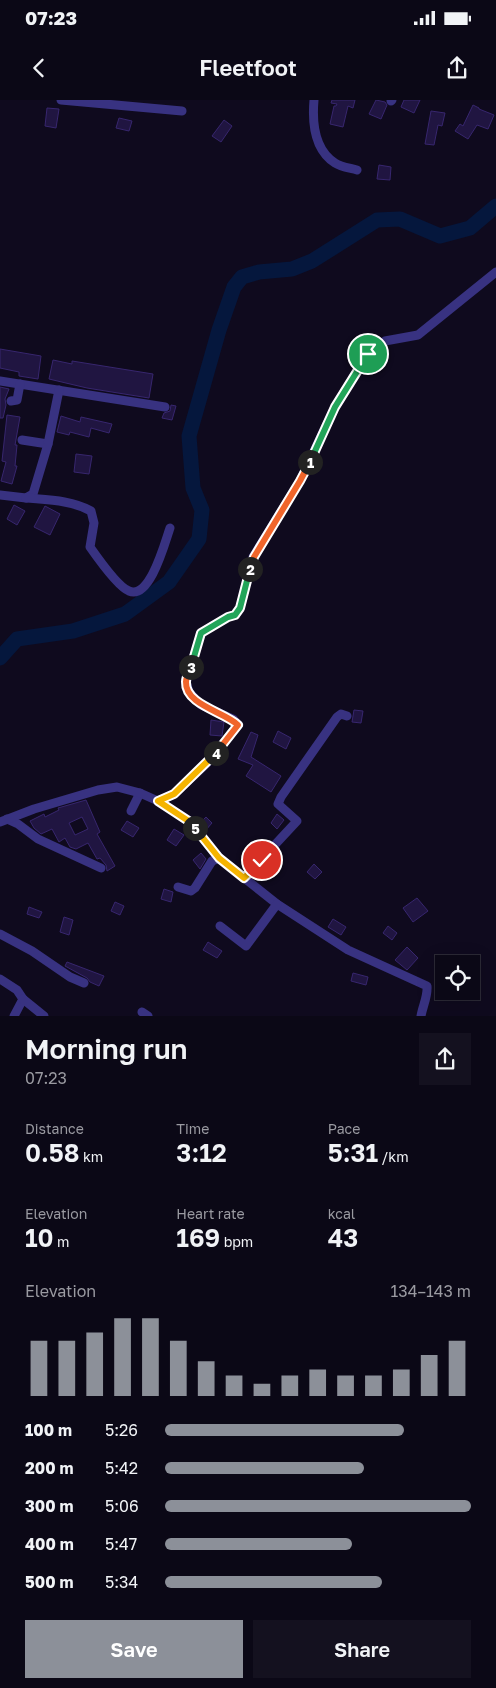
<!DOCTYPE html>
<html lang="en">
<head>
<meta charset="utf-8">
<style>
  :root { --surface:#0b0816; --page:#14111f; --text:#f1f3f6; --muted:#9a9aa1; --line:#2b2935; --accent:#8c9099 }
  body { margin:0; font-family:"Golos Text",sans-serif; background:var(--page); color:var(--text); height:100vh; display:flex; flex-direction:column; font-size:19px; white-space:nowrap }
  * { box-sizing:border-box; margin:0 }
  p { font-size:16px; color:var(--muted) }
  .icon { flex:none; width:28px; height:28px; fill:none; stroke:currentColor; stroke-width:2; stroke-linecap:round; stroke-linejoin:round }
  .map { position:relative; height:916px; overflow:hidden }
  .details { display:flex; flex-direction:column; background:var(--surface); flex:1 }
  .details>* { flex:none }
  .tools { position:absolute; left:435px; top:855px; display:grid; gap:10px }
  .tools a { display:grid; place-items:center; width:45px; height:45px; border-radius:0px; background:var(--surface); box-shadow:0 5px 20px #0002,0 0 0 1px var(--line); font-size:25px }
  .pin { position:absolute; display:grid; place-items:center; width:42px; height:42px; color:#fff; margin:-21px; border:2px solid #fff; border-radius:50%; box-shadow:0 1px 5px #0007 }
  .km { position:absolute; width:25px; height:25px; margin:-12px; border-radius:50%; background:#222; color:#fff; font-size:14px; line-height:25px; text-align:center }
  .round { display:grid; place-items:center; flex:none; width:52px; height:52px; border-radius:0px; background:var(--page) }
  .head { display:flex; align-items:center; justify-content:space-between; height:85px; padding:0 25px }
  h1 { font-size:28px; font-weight:600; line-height:38px }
  .figures { display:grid; grid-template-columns:repeat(3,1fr); gap:8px; height:85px; padding:5px 25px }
  .figures div { display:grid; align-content:center }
  .figures b { font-size:25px; font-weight:600 }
  .figures small { font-size:14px; font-weight:400 }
  .figures p { font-size:14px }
  .chart { height:140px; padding:10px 25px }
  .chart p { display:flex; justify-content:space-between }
  .chart svg { width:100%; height:90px; margin-top:5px; stroke:var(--accent); stroke-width:6 }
  .cta { display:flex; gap:10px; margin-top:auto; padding:10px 25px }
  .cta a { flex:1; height:58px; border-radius:0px; background:var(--accent); color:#fff; font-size:20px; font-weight:600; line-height:58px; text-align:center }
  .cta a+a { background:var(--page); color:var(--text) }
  ul { padding:0 25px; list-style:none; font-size:16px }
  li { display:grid; grid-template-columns:80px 60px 1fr; align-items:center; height:38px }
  li i { height:12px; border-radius:6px; background:var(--accent) }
  .status { display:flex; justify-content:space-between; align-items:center; height:35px; padding:0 25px; background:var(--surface); direction:ltr }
  .status svg { height:14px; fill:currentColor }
  header { display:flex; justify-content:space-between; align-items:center; height:65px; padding:0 25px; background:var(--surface); font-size:22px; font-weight:600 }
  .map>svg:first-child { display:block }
</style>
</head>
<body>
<div class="status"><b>07:23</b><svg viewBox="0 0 49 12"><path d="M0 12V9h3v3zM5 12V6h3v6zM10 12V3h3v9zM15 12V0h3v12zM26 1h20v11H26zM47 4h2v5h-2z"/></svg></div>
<header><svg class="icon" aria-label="back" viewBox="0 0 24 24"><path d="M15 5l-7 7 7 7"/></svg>Fleetfoot<svg class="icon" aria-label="share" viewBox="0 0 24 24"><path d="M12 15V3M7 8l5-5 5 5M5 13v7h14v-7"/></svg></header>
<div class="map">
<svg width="496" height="916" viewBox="0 0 496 916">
  <rect width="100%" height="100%" fill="#0f0a1e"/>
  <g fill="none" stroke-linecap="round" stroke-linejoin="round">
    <polyline stroke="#05173d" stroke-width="15" points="0,558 17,539 73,531 125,514 169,482 199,439 202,410 193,388 189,336 219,230 234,187 242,177 259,172 292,169 312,161 377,120 400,119 440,136 470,128 496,106"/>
  </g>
  <g fill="#201541" stroke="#37266e" fill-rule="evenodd">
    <polygon points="332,0 355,0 353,8 348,6 343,27 330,24 334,6 336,6 337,4 331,3"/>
    <polygon points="376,0 385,2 387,5 381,19 369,14"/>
    <polygon points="404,0 420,0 414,13 401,7"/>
    <polygon points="473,5 479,8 479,9 494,15 488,29 477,25 468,39 455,31 460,24 463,26"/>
    <polygon points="47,8 59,9 56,28 45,26"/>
    <polygon points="431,11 445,13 442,26 438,25 434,45 425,44"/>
    <polygon points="119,18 132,21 129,31 116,28"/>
    <polygon points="224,20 232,26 221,42 212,36"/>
    <polygon points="379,65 391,67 390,80 377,79"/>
    <polygon points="0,249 41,256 38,279 19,276 19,272 0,268"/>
    <polygon points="53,260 72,264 72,261 153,274 149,298 87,288 49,279"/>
    <polygon points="0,287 9,289 5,299 6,305 3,318 0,318"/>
    <polygon points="171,305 176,306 172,320 162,318 164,313 170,311"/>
    <polygon points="7,315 20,317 15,345 17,345 15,366 17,366 12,384 1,381 6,362 2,361"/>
    <polygon points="61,316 80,322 81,317 112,324 109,333 91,328 89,337 70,332 69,335 57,332"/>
    <polygon points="76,354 92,356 89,374 74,372"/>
    <polygon points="14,405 25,411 17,425 7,419"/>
    <polygon points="45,406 60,414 50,435 34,427"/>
    <polygon points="354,610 363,611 361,623 352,622"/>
    <polygon points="211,620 224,622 222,636 210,635"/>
    <polygon points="278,631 291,638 286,649 273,642"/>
    <polygon points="251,632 258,635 251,657 281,676 271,692 246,676 253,665 238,659"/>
    <path d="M 86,700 L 100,732 L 97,734 L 115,766 L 107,771 L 106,765 L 100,758 L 97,759 L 88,743 L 76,749 L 70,747 L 65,738 L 59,742 L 52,729 L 41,734 L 34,728 L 30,721 L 44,714 L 45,717 L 59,710 L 58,708 ZM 82,717 L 88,729 L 75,735 L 69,723 Z"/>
    <polygon points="277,714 284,720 277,729 271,723"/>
    <polygon points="206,717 212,723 205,731 199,724"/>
    <polygon points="127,721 139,728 133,737 121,730"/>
    <polygon points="174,729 184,735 176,746 167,740"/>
    <polygon points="201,753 206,759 200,769 193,760"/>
    <polygon points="314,764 322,772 315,779 307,772"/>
    <polygon points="164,789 173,792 171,802 161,799"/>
    <polygon points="417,798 428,811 413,822 403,808"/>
    <polygon points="115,802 124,806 120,815 111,811"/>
    <polygon points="29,807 42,812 39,818 27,814"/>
    <polygon points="64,817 73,820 69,835 60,832"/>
    <polygon points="333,819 346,827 341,835 328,827"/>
    <polygon points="388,826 397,833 392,840 383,833"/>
    <polygon points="208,842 222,851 217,858 203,850"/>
    <polygon points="407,847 418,858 407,870 395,860"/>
    <polygon points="67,862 104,876 99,886 90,882 87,878 65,866"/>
    <polygon points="353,873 368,877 366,885 351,881"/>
  </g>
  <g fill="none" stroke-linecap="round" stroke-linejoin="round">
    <g stroke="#383281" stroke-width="9">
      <polyline points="61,0 182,11"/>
      <path d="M 314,0 C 312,23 315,50 335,63 C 341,67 350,68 357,70"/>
      <polyline points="391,1 392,0"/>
      <polyline points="0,281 165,307"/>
      <polyline points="11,301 17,300 20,284"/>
      <polyline points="22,340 48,344"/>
      <polyline points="0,395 26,398 33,394 48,344 59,290"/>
      <path d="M 26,398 C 48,400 71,400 91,411 L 94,423 L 90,447 C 97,457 118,487 129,491 C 150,500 165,442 170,428"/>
      <polyline points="158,701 174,694 210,660 238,625 233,619 201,605 189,592 186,582 201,533 228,517 235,515 240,508 253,457 300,381 335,307 368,254 385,241 418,235 496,172"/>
      <polyline points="131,711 140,693"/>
      <polyline points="7,719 18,724 38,739 101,768"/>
      <path d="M 0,722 L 34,709 L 98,690 L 117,687 L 140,693 L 158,701 L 190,722 L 219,758 L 277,804 L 348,850 L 427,886 C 428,896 423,905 421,916"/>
      <polyline points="244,778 297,721 278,704 281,697 337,617 341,614 347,616"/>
      <polyline points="178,787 191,791 195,788 212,761 219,758"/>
      <polyline points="220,826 246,846 277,804"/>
      <polyline points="0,834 32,851 70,877 84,883"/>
      <polyline points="0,879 17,890 23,899 14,916"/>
      <polyline points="23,899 44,916"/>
      <polyline points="142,912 148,916"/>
    </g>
  </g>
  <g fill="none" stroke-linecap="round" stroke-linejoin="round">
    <defs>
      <polyline id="split-1" points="310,362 335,307 368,254"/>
      <polyline id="split-2" points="250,469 254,457 300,381 310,362"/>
      <polyline id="split-3" points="191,567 201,533 228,517 235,515 240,508 250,469"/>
      <path id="split-4" d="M 191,567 C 189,571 186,577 186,582 C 185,605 225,612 238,625 L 216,653"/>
      <polyline id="split-5" points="195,728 190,722 158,701 174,694 216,653"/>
      <polyline id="split-6" points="195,728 219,758 244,778 262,760"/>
    </defs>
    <use href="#split-1" stroke="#fff" stroke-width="10"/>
    <use href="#split-2" stroke="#fff" stroke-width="10"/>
    <use href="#split-3" stroke="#fff" stroke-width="10"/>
    <use href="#split-4" stroke="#fff" stroke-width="10"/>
    <use href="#split-5" stroke="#fff" stroke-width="10"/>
    <use href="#split-6" stroke="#fff" stroke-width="10"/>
    <use href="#split-1" stroke="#22a559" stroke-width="6"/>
    <use href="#split-2" stroke="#f0652b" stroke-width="6"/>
    <use href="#split-3" stroke="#22a559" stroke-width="6"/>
    <use href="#split-4" stroke="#f0652b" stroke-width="6"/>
    <use href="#split-5" stroke="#f5b400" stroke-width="6"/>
    <use href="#split-6" stroke="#f5b400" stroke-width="6"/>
  </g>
</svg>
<div class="tools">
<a><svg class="icon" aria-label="locate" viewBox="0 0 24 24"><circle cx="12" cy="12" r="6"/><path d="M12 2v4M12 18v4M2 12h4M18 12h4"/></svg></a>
</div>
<div class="pin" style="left:368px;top:254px;background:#1e9e55"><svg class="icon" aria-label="arrive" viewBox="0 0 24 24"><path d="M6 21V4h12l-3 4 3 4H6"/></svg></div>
<div class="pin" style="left:262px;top:760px;background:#d93025"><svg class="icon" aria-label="check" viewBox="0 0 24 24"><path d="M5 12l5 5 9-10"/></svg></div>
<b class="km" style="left:310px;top:362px">1</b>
<b class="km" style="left:250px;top:469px">2</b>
<b class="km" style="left:191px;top:567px">3</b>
<b class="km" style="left:216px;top:653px">4</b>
<b class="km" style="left:195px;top:728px">5</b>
</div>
<section class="details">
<div class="head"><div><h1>Morning run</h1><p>07:23</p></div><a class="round"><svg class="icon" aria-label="share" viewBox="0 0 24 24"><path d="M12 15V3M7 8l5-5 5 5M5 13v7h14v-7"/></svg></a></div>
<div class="figures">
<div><p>Distance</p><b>0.58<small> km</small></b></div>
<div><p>Time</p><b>3:12</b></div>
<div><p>Pace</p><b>5:31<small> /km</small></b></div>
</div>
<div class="figures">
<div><p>Elevation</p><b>10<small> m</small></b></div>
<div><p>Heart rate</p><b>169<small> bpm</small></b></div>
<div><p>kcal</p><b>43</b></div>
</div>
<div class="chart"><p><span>Elevation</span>134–143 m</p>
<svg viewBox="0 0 160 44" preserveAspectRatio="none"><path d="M5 44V17M15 44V17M25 44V13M35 44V6M45 44V6M55 44V17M65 44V27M75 44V34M85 44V38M95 44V34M105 44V31M115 44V34M125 44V34M135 44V31M145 44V24M155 44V17"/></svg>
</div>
<ul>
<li><b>100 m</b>5:26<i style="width:78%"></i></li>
<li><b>200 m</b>5:42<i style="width:65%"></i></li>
<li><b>300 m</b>5:06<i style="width:100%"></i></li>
<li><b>400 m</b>5:47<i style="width:61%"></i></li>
<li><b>500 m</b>5:34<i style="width:71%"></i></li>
</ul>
<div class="cta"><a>Save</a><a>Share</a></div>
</section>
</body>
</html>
